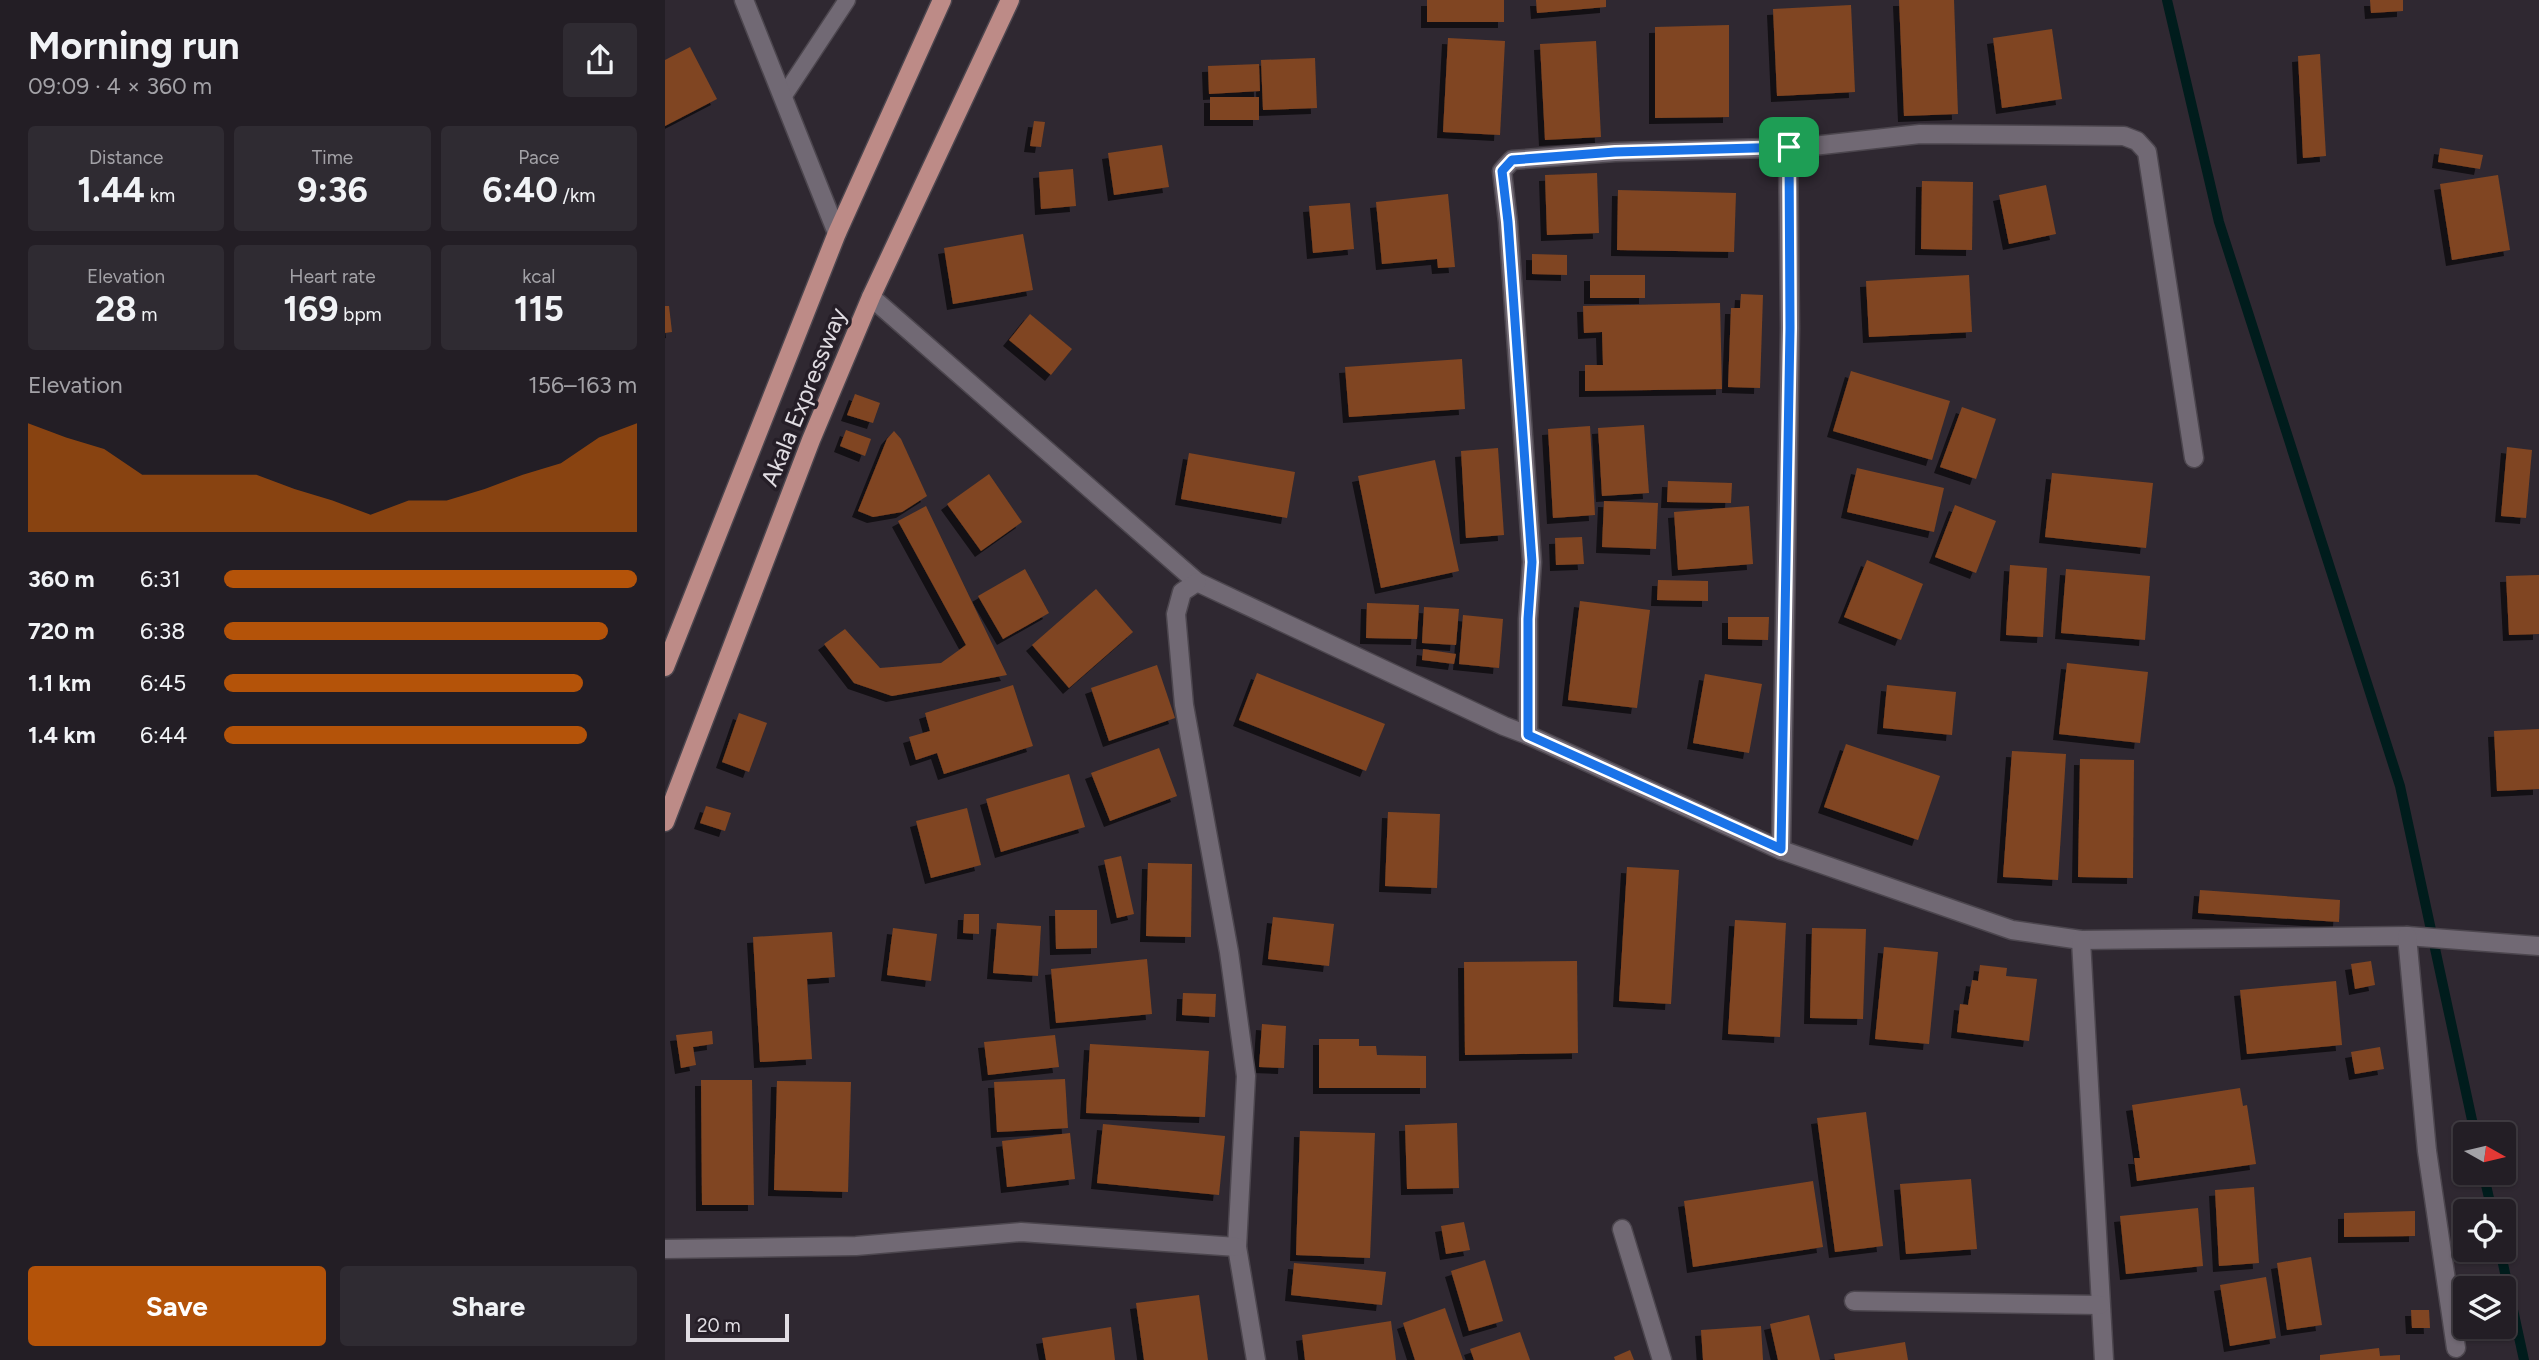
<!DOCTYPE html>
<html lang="en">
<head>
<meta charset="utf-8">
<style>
  :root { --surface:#231e25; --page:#2f2b32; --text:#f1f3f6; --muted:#a3a2a7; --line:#403c42; --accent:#b45309 }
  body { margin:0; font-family:Figtree,sans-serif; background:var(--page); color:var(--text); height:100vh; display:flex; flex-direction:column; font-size:26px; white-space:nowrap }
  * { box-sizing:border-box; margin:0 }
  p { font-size:23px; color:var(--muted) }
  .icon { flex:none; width:38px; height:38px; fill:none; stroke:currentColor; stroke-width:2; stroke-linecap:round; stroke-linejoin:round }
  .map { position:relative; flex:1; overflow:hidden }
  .details { display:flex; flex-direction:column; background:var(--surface); width:665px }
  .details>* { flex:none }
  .needle { width:46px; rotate:98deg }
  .buttons { position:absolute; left:1788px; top:1122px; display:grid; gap:14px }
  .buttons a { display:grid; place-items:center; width:63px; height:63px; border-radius:7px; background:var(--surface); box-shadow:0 2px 5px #0004,0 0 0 2px var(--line); font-size:35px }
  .scale { position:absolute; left:21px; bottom:18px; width:103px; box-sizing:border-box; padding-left:7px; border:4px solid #e1dde3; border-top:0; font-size:19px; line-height:24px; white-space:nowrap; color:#e1dde3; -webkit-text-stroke:5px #251e27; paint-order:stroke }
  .pin { position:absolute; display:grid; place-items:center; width:60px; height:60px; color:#fff; margin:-30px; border-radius:14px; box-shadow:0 4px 10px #0006 }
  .round { display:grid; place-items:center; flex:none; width:74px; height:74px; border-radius:7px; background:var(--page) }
  .overview { display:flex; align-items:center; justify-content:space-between; height:119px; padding:0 28px }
  h1 { font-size:38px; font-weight:700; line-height:52px }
  .stats { display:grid; grid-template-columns:repeat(3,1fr); gap:10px; height:119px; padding:7px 28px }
  .stats div { display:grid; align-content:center; border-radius:7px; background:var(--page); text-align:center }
  .stats b { font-size:35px; font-weight:700 }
  .stats small { font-size:19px; font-weight:400 }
  .stats p { font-size:19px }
  .chart { height:196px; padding:14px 28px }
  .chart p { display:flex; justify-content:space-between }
  .chart svg { width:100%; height:126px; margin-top:7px; fill:var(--accent); opacity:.7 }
  .cta { display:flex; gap:14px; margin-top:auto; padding:14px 28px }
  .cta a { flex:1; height:80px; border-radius:7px; background:var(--accent); color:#fff; font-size:28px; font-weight:700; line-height:80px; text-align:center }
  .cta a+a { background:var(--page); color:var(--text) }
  ul { padding:0 28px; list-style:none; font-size:23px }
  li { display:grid; grid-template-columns:112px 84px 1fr; align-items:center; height:52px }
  li i { height:18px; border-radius:9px; background:var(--accent) }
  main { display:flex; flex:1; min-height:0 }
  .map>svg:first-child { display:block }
</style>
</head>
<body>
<main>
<section class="details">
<div class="overview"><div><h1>Morning run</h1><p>09:09 · 4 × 360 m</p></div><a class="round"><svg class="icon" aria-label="share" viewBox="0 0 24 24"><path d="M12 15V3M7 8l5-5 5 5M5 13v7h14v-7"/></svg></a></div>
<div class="stats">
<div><p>Distance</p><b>1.44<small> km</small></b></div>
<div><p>Time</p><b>9:36</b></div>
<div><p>Pace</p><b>6:40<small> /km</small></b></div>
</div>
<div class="stats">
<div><p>Elevation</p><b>28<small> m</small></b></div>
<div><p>Heart rate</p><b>169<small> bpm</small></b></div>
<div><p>kcal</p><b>115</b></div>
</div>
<div class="chart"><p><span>Elevation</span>156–163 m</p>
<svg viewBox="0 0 160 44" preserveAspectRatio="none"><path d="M0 44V6L10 11L20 15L30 24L40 24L50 24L60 24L70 29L80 33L90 38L100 33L110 33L120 29L130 24L140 20L150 11L160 6V44z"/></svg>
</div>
<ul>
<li><b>360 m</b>6:31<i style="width:100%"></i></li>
<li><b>720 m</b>6:38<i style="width:93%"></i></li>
<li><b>1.1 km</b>6:45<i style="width:87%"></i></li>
<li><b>1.4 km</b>6:44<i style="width:88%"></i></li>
</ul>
<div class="cta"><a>Save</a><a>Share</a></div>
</section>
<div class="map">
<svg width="1874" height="1360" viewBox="0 0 1874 1360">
  <defs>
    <filter id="shadow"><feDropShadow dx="-6" dy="6" stdDeviation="0" flood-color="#0009"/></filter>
  </defs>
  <rect width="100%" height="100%" fill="#2f2831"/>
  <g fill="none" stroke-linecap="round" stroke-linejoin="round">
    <g stroke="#001c1c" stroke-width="10">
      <polyline points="1502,0 1554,222 1735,786 1810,1134"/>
      <polyline points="1818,1172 1827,1211"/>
      <polyline points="1835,1250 1859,1360"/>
    </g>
  </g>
  <g fill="#804521" filter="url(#shadow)">
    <rect x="762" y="0" width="77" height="22"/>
    <polygon points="871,0 941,0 941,7 872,13"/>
    <polygon points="1234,0 1289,0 1293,114 1239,116"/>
    <polygon points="1705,0 1738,0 1738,11 1706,13"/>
    <polygon points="1186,5 1190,92 1112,96 1108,9"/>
    <polygon points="1064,25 1064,117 990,118 990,27"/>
    <polygon points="1387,29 1397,99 1337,108 1328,38"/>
    <polygon points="783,38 840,41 835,135 778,132"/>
    <polygon points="931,41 936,137 880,140 875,44"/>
    <polygon points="25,47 52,99 0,126 0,60"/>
    <polygon points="1655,54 1661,156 1638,158 1633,56"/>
    <polygon points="650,58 652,108 598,110 596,60"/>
    <polygon points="594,64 595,91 544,94 543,66"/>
    <rect x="545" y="97" width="49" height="23"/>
    <polygon points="369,121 380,122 376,147 365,146"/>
    <polygon points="497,145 504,187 449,195 443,153"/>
    <polygon points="1775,148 1818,155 1815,169 1773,162"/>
    <polygon points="408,169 411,206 376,209 374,172"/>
    <polygon points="932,173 934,233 882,235 880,175"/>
    <polygon points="1833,175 1845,250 1787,260 1775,184"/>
    <polygon points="1257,181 1308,182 1307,250 1256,249"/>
    <polygon points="1381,185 1391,234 1344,244 1334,195"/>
    <polygon points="953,190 1071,193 1069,252 952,250"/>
    <polygon points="783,194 790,267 773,268 772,259 717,264 711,202"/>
    <polygon points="685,203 689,249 648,253 644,206"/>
    <polygon points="358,234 368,290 288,304 279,248"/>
    <polygon points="867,254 902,255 902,275 867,274"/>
    <rect x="925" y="275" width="55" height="23"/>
    <polygon points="1304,275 1307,332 1204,337 1201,281"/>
    <polygon points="1076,294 1098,295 1095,388 1063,387 1066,308 1075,308"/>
    <polygon points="1055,303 1057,389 920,391 920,365 938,365 937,332 919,333 918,306"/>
    <polygon points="0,306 4,306 7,332 0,333"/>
    <polygon points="365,314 407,349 386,375 344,340"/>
    <polygon points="797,359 800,409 684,417 680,367"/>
    <polygon points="1186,371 1285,401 1267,460 1168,431"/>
    <polygon points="190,394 215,403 208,423 182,415"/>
    <polygon points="1297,407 1331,419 1311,479 1275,467"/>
    <polygon points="979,425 984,493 937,496 933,428"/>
    <polygon points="925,426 930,515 888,518 883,429"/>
    <polygon points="181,430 206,439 200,456 175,446"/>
    <polygon points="229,431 236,439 262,496 237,512 208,517 193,511 222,439"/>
    <polygon points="1842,447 1867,450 1861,518 1836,516"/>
    <polygon points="833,448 839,535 801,538 796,451"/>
    <polygon points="524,453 630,472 622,518 516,499"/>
    <polygon points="770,460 794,571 716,588 693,476"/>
    <polygon points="1192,468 1279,488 1269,532 1182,512"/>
    <polygon points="1387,473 1488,483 1481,548 1380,537"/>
    <polygon points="324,474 357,522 316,551 282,504"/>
    <polygon points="1003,481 1067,483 1066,503 1002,502"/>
    <polygon points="939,501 993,503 991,549 937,547"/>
    <polygon points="1290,505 1331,521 1311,573 1270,557"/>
    <polygon points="261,506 342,675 227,696 189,683 159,644 180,629 215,668 276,663 301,645 233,521"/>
    <polygon points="1084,506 1088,564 1013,570 1009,512"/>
    <polygon points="917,537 919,564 891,565 890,538"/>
    <polygon points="1202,560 1258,584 1236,640 1179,617"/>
    <polygon points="1345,565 1382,568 1378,637 1341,635"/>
    <polygon points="360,569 384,613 338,639 313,596"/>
    <polygon points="1401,569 1485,576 1480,640 1396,633"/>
    <polygon points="1874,575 1874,634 1844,635 1841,576"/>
    <polygon points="993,580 1043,581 1043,601 992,600"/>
    <polygon points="431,589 468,632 404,688 367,645"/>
    <polygon points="915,601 985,610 972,708 903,700"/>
    <polygon points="702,603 754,605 752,639 701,638"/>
    <polygon points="759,607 794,609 791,645 757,643"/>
    <polygon points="798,615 838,619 834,668 794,664"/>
    <polygon points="1063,617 1104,617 1103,640 1063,639"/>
    <polygon points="758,649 791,654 789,664 757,660"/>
    <polygon points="1402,663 1483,672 1475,743 1394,734"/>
    <polygon points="492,665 510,718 444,741 426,688"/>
    <polygon points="592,673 720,724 701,771 574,720"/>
    <polygon points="1040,674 1097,684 1084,753 1028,743"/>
    <polygon points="348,685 368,746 279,774 272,753 251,760 244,737 265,731 260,713"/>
    <polygon points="1222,685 1291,692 1287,735 1218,728"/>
    <polygon points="74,713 102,723 84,772 57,762"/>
    <polygon points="1874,729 1874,789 1832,791 1829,731"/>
    <polygon points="1181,744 1275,776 1253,840 1159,807"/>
    <polygon points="494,748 512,796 445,821 426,773"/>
    <polygon points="1347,751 1401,754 1393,880 1338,877"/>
    <polygon points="1415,759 1469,760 1468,878 1413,877"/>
    <polygon points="404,774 420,827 336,852 321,799"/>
    <polygon points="41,806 66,813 60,831 35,823"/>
    <polygon points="302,808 316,865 266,878 251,821"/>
    <polygon points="723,812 775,814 772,888 720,886"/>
    <polygon points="456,856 469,914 452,918 439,860"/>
    <polygon points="483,863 527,864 526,937 481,936"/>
    <polygon points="962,867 1014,870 1006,1004 954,1001"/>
    <polygon points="1535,890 1675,900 1674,922 1533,913"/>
    <polygon points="390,910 432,910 432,948 391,949"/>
    <polygon points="299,914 314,914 314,934 298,933"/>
    <polygon points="608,917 669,924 664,966 603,959"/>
    <polygon points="1070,920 1121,923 1115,1037 1063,1034"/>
    <polygon points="332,923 376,926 373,976 328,973"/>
    <polygon points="228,928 272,934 266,981 222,975"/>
    <polygon points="1147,928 1201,929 1198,1019 1145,1018"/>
    <polygon points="167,932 170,977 142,979 147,1059 95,1062 88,937"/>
    <polygon points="1219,947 1273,952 1264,1044 1210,1039"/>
    <polygon points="482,959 487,1014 391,1023 386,969"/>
    <polygon points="912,961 913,1053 800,1055 799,962"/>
    <polygon points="1706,961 1710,985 1690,989 1686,964"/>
    <polygon points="1315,965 1342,968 1341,976 1372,979 1364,1041 1292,1032 1295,1004 1303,1005 1307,980 1313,981"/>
    <polygon points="1671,981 1677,1045 1582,1054 1575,990"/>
    <polygon points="518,993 551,994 550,1017 517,1015"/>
    <polygon points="597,1024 621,1026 619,1068 594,1067"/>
    <polygon points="47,1031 48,1044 28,1047 31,1065 16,1068 11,1035"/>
    <polygon points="390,1035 394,1067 323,1075 319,1042"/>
    <polygon points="654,1039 694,1039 694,1046 711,1046 712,1055 761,1056 761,1088 654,1088"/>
    <polygon points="425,1044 544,1051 540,1117 421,1113"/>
    <polygon points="1715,1047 1719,1069 1690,1074 1686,1052"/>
    <polygon points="400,1079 403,1128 332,1132 329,1082"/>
    <polygon points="36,1080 87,1080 89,1205 37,1205"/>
    <polygon points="112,1081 186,1082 183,1192 109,1190"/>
    <polygon points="1575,1088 1578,1106 1582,1105 1591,1164 1472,1181 1469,1158 1475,1158 1467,1105"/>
    <polygon points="1201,1112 1218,1246 1170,1252 1152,1118"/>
    <polygon points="792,1123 794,1188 742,1189 740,1125"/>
    <polygon points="438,1124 560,1136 554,1195 432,1183"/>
    <polygon points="635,1131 710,1133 705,1258 631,1255"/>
    <polygon points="405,1133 410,1179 342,1187 337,1141"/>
    <polygon points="1306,1179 1312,1249 1241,1254 1235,1184"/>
    <polygon points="1148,1181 1158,1247 1028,1267 1019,1201"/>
    <polygon points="1589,1187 1594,1263 1554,1266 1550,1190"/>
    <polygon points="1533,1208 1538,1266 1461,1274 1455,1216"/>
    <polygon points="1750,1211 1750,1236 1679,1237 1679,1213"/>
    <polygon points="799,1222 805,1250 781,1254 776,1226"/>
    <polygon points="1646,1257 1657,1325 1622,1330 1612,1263"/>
    <polygon points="820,1260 838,1321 804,1331 786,1271"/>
    <polygon points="629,1263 721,1272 717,1305 626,1295"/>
    <polygon points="1601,1277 1611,1338 1565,1346 1555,1285"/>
    <polygon points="534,1295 543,1360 479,1360 471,1303"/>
    <polygon points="780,1308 798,1360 750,1360 738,1323"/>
    <polygon points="1746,1310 1764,1310 1765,1328 1747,1328"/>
    <polygon points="1144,1315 1155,1360 1113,1360 1105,1324"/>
    <polygon points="726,1321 731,1360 640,1360 637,1335"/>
    <polygon points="1096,1326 1098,1360 1038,1360 1036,1330"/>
    <polygon points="446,1327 450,1360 381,1360 377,1338"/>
    <polygon points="855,1332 865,1360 809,1360 805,1349"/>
    <polygon points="1240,1342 1243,1360 1170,1360 1169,1354"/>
    <polygon points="1714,1348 1715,1356 1735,1355 1735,1360 1655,1360 1655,1355"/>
    <polygon points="965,1350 969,1360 950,1360 949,1357"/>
  </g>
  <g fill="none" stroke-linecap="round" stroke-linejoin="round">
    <defs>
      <polyline id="service" points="118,97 182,0"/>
      <g id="minor">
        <polyline points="79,0 172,233"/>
        <polyline points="206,297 532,582 839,726 863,735 1116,850 1347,930 1416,940 1742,936 1874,946"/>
        <polyline points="532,582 517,592 511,614 519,705 564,952 581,1076 572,1247 591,1360"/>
        <polyline points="863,735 863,619 867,562 843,222 837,171 847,160 950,152 1139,147 1255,134 1459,136 1472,141 1482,152 1529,458"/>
        <polyline points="1116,850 1125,328 1123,147"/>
        <polyline points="1742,936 1762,1151 1791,1348"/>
        <polyline points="1416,940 1439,1360"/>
        <polyline points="957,1229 997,1360"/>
        <polyline points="0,1249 191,1246 356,1232 572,1247"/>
        <polyline points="1189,1301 1435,1305"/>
      </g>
      <g id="primary">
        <polyline points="0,667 172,233 277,0"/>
        <polyline points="0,822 146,440 206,297 345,0"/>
      </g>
    </defs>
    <use href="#service" stroke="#4c464e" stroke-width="19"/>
    <use href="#minor" stroke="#4c464e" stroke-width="21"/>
    <use href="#primary" stroke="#4c464e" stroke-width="21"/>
    <use href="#service" stroke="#716974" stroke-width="16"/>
    <use href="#minor" stroke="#716974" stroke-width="18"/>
    <use href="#primary" stroke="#bd8b87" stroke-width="18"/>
  </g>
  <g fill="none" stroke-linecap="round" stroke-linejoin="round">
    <defs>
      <polygon id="route" points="1124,147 1125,328 1116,849 863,735 863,619 867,562 843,222 837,171 847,160 950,152"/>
    </defs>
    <use href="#route" stroke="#fff" stroke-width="14"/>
    <use href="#route" stroke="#1a73e8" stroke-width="9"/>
  </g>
  <g text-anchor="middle" stroke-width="7" stroke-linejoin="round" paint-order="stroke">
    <g font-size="24" fill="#e1dde3" stroke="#251e27">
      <text transform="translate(139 397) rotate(-68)" y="8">Akala Expressway</text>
    </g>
  </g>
</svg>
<div class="buttons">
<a><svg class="needle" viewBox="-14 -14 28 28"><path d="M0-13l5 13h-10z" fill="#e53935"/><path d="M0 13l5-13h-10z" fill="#a3a2a7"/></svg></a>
<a><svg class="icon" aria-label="locate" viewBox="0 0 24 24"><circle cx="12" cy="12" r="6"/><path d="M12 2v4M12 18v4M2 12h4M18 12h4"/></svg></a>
<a><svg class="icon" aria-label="layers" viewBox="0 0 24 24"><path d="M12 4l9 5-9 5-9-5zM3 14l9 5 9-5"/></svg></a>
</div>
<div class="scale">20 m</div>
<div class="pin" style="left:1124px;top:147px;background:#1e9e55"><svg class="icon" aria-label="arrive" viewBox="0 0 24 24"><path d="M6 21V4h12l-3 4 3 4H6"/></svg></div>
</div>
</main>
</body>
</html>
